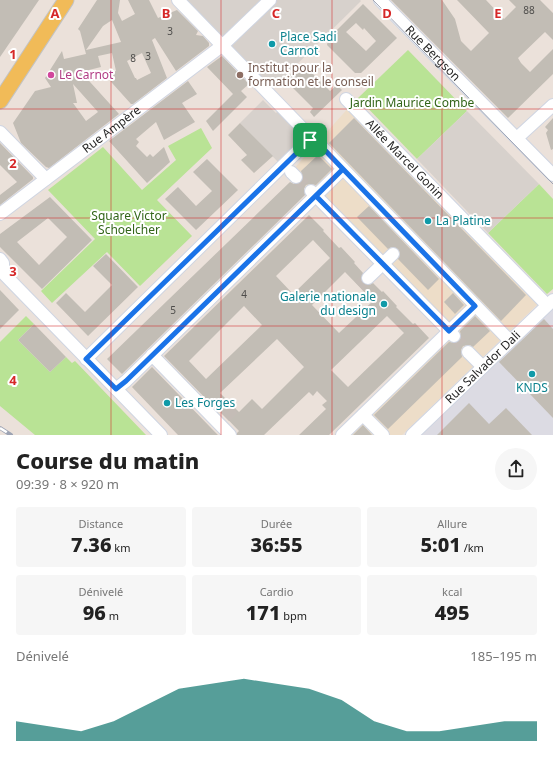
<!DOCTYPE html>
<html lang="fr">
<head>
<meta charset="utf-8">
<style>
  :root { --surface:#fff; --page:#f6f6f6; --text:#222; --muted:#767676; --accent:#0f766e }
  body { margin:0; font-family:"Noto Sans",sans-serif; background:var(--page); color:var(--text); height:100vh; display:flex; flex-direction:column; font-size:15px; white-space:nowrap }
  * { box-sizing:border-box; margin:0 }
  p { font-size:13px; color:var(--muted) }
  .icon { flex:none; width:22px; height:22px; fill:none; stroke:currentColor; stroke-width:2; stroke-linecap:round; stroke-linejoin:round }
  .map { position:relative; height:435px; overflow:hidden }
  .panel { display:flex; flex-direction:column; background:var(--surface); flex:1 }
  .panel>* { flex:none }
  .pin { position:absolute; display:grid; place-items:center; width:34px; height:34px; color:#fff; margin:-17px; border-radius:8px; box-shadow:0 2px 6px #0006 }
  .round { display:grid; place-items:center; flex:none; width:42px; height:42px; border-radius:21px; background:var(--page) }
  .overview { display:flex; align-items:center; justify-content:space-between; height:68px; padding:0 16px }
  h1 { font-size:22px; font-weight:800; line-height:30px }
  .figures { display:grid; grid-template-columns:repeat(3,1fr); gap:6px; height:68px; padding:4px 16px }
  .figures div { display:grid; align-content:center; border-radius:4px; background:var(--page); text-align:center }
  .figures b { font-size:20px; font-weight:800 }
  .figures small { font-size:11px; font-weight:400 }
  .figures p { font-size:11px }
  .chart { height:112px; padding:8px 16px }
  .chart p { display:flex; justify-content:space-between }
  .chart svg { width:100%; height:72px; margin-top:4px; fill:var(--accent); opacity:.7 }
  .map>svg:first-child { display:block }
</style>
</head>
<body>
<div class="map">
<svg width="553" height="435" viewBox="0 0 553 435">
  <rect width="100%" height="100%" fill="#ebe1da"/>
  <polygon fill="#dcdbe3" points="553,305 553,435 419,435"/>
  <polygon fill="#edddc8" points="351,105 542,300 402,435 342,435 449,331 291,172"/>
  <g fill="#b9e395">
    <polygon points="408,50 467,111 417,159 358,98"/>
    <polygon points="201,128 212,148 157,200 192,236 140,286 107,252 52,303 41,291 95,239 48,190 103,147 142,190 176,160 168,146"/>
    <polygon points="539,184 553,199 553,289 547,294 488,233"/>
    <polygon points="26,316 34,324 18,340 50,372 66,357 72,363 75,361 146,435 35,435 0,406 0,342"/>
  </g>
  <g fill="#d7d1cc">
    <polygon points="182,0 360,0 361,1 271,90"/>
    <polygon points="263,100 276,113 278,111 299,133 303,138 279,163 240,123"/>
    <polygon points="467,111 539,184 488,233 417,159"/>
  </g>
  <g fill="#c2bdb5" fill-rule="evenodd">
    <polygon points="0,0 39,0 0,57"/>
    <path d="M 97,0 L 120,0 L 118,13 L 122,21 L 135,14 L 128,0 L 149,0 L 158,18 L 177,10 L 198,31 L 196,35 L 203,36 L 209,43 L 209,46 L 176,71 L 155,38 L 152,40 L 167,78 L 133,104 L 131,104 L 104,74 L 116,71 L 112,53 L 98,56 L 101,67 L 81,72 L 119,114 L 49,168 L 46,167 L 21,143 L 13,123 L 35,91 L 51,87 L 45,78 L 62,51 L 64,59 L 86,54 L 80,31 L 78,29 ZM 112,20 L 121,42 L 86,50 L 103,26 ZM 142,53 L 151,73 L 137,80 L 136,78 L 135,78 L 127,61 ZM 73,84 L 98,112 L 86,121 L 73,103 L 77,103 Z"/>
    <polygon points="391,0 442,0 455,19 461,41 471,51 489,33 457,0 486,0 504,19 516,7 509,0 540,0 553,13 553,40 545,32 518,58 521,63 530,72 553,49 553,74 508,118"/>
    <path d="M 363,4 L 397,38 L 361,73 L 355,73 L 327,45 L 328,39 ZM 356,23 L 363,30 L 364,28 L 376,41 L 366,51 L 346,32 Z"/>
    <polygon points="222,56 249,84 241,91 247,97 213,131 206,121 233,94 207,67"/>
    <polygon points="302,63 330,91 337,85 342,90 314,117 310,112 313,108 285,80"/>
    <polygon points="188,81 197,94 182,103 195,122 164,140 156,122 136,139 139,142 136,146 147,157 150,154 153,157 164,147 170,162 147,183 109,141"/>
    <polygon points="354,118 526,295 501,321 329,143"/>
    <polygon points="553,118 553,149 551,150 546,133 548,130 545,127"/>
    <polygon points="240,123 273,156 254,173 241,160 247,155 228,135"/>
    <polygon points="0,143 33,177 33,179 0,205 0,195 17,182 0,165"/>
    <polygon points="318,155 332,169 316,185 310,184 306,185 304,189 305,195 122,374 107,359 290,182 294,184 301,183 303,179 301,171"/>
    <polygon points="207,159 238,190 196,230 165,199 178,187 196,206 212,191 193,172"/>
    <path d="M 50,197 L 92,240 L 42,289 L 0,247 L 0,234 ZM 48,218 L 67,237 L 39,265 L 17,242 Z"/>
    <polygon points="369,206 439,279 428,290 398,259 400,253 398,249 392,247 388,249 357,217"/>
    <path d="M 309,215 L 324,230 L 323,231 L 339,248 L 341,247 L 355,262 L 354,263 L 363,273 L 361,279 L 363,283 L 369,285 L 373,283 L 382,292 L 383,291 L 397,306 L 396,307 L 413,324 L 415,323 L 429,338 L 329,435 L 299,435 L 326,409 L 322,405 L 327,401 L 317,391 L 313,396 L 309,392 L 264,435 L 237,435 L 237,433 L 239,431 L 211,402 L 210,403 L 164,356 ZM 313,240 L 330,258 L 293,294 L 276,276 ZM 345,272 L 373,301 L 339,333 L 312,305 ZM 244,306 L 262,325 L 206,379 L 189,361 ZM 387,316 L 404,333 L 348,387 L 331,370 ZM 277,339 L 304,367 L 262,409 L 252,399 L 239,412 L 220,393 Z"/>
    <polygon points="106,254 138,287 88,336 56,303 66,293 85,312 112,285 93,266"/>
    <polygon points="0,290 19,310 0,329"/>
    <polygon points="453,293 464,305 455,314 444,302"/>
    <polygon points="475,316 490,331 473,347 470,345 463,346 461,350 462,357 388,429 374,415 449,342 456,343 459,342 461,338 460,331"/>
    <polygon points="544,319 553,329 553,418 499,362"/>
    <polygon points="34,324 66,357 50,372 18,340"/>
    <polygon points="152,367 212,429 218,435 178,435 132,387"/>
    <polygon points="469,403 489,424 506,408 532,435 437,435"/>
    <polygon points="363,425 372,435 353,435"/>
  </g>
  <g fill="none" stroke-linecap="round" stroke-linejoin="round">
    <g stroke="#c4bcb6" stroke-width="12" stroke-dasharray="12 6" stroke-linecap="butt">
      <polyline points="296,177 311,191"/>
      <polyline points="359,286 368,278"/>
      <polyline points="454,336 468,352"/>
      <polyline points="225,417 234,408"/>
    </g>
    <defs>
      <g id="minor">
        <polyline points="178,0 305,131 309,140"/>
        <path id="s1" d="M 380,0 L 553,175"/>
        <path id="s2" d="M 346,99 L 547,305"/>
        <polyline points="0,132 46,179"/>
        <polyline points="517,138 553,105"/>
        <polyline points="309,140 319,144 510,341"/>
        <polyline points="291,172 296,177"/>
        <polyline points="311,191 454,336"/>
        <path id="s3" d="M 0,214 L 223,45 L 270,0"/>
        <polyline points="0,259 3,263 3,273 161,435"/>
        <polyline points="368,278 393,254"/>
        <polyline points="468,352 483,367"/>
        <polyline points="152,355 230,435"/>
        <polyline points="86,359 309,140"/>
        <polyline points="116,389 126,381 343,169"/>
        <polyline points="363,415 383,435"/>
        <polyline points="342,435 475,306"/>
        <path id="s4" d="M 412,435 L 553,300"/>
      </g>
      <polyline id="major" points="0,101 66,0"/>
    </defs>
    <use href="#minor" stroke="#cfd5e2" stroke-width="14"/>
    <use href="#major" stroke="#c3c3c3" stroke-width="17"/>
    <use href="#minor" stroke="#fff" stroke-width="12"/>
    <use href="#major" stroke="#f1bb58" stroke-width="15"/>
    <polyline stroke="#9da3b3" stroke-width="1" points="373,0 553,184"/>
    <defs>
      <polyline id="rail" points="0,428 11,435"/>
    </defs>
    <use href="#rail" stroke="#9da3b3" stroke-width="4"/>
    <use href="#rail" stroke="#fff" stroke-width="2.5" stroke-dasharray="8" stroke-linecap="butt"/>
  </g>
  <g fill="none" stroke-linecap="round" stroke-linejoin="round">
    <defs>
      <polyline id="route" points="310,140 86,359 116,389 126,381 343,169 475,306 449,331 316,196 343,169 319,144 310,140"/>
    </defs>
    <use href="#route" stroke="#fff" stroke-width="8"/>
    <use href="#route" stroke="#1a73e8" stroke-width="5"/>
  </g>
  <path fill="none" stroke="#d62828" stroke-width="1" stroke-opacity="0.55" d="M 111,0 L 111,435M 221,0 L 221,435M 332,0 L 332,435M 442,0 L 442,435M 0,109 L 553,109M 0,218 L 553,218M 0,326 L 553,326"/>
  <g fill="#0f9aa8" stroke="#fff" stroke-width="1.5">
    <circle cx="272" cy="44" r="4"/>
    <circle cx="428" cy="221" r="4"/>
    <circle cx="384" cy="304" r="4"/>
    <circle cx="532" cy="374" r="4"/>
    <circle cx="167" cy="403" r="4"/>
  </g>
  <circle fill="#d1479c" stroke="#fff" stroke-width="1.5" cx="51" cy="75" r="4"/>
  <circle fill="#8d6e63" stroke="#fff" stroke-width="1.5" cx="240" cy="75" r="4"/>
  <g text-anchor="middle" stroke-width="4" stroke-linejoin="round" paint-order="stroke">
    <g font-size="10" fill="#4e4d4b">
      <text x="529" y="14">88</text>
      <text x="170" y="35">3</text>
      <text x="148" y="60">3</text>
      <text x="133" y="62">8</text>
      <text x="244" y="298">4</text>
      <text x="173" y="314">5</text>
    </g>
    <g font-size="12" fill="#0d838f" stroke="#fff" text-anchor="start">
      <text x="280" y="41">Place Sadi<tspan x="280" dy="14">Carnot</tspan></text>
      <text x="436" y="225">La Platine</text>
      <text x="376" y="301" text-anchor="end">Galerie nationale<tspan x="376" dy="14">du design</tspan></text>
      <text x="532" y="392" text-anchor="middle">KNDS</text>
      <text x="175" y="407">Les Forges</text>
    </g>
    <g font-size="12" fill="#282828" stroke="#fff">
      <text dy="4" stroke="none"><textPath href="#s1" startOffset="75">Rue Bergson</textPath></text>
      <text dy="4" stroke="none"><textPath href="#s3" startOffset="140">Rue Ampère</textPath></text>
      <text dy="4" stroke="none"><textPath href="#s2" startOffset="84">Allée Marcel Gonin</textPath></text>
      <text dy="4" stroke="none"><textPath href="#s4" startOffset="98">Rue Salvador Dali</textPath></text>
    </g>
    <g font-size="12" fill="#785e54" stroke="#fff" text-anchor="start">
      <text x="248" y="72">Institut pour la<tspan x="248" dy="14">formation et le conseil</tspan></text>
    </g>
    <g font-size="12" fill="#b23c85" stroke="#fff" text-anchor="start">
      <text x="59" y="79">Le Carnot</text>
    </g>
    <g font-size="12" fill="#326519" stroke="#fff">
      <text x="412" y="107">Jardin Maurice Combe</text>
      <text x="129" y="220">Square Victor<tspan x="129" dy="14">Schoelcher</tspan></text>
    </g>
  </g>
  <g font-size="13" text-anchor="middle" font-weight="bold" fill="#d62828" stroke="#fff" stroke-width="4" stroke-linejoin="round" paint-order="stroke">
    <text x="55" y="18">A</text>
    <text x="166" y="18">B</text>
    <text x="276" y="18">C</text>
    <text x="387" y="18">D</text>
    <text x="498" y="18">E</text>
    <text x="13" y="59">1</text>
    <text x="13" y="168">2</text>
    <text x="13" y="276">3</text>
    <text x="13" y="385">4</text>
  </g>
</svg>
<div class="pin" style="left:310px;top:140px;background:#1e9e55"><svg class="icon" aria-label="arrive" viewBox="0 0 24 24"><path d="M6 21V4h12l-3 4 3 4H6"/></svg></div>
</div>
<section class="panel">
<div class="overview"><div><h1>Course du matin</h1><p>09:39 · 8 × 920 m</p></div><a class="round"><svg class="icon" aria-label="share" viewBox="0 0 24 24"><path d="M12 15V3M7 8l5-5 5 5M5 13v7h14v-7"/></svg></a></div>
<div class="figures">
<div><p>Distance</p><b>7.36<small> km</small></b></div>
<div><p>Durée</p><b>36:55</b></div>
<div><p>Allure</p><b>5:01<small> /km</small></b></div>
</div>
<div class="figures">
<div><p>Dénivelé</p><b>96<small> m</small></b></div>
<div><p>Cardio</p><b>171<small> bpm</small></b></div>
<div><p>kcal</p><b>495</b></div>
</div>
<div class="chart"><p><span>Dénivelé</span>185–195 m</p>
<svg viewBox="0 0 160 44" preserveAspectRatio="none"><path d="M0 44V32L10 35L20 38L30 32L40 22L50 12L60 9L70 6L80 9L90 12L100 19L110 32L120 38L130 38L140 35L150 32L160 32V44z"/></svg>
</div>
</section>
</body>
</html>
